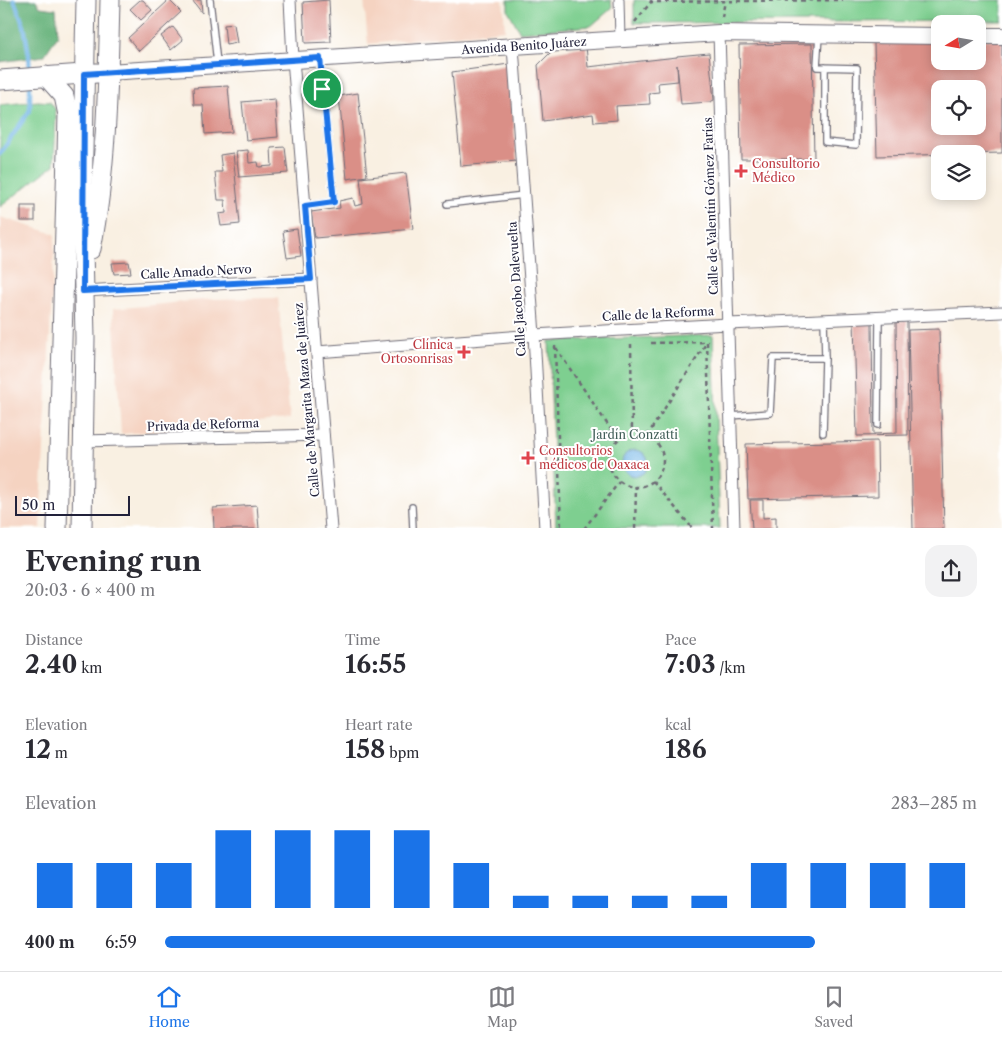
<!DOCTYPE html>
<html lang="en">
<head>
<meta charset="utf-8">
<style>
  :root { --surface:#fff; --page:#f2f2f3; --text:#2b2b33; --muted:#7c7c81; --line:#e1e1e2; --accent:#1a73e8 }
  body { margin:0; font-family:"Libre Caslon Text",serif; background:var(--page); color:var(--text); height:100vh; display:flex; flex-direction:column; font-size:19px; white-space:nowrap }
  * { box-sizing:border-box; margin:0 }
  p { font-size:16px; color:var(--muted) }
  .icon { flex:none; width:28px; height:28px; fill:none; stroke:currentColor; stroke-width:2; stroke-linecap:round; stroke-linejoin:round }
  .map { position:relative; height:528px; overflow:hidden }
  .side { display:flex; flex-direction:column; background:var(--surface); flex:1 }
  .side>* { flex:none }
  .needle { width:32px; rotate:259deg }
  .controls { position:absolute; left:931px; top:15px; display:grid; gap:10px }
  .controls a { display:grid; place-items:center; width:55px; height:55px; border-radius:10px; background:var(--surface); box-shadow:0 2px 12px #0003; font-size:25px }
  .scale { position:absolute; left:15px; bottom:12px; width:115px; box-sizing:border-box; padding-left:5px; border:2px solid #22223b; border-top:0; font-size:14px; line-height:18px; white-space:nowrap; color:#22223b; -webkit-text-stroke:4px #fff; paint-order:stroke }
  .pin { position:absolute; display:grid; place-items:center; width:42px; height:42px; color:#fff; margin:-21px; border:2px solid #fff; border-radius:50%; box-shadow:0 1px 5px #0007 }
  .round { display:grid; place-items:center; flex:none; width:52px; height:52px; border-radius:15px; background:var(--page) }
  .overview { display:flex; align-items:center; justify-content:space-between; height:85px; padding:0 25px }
  h1 { font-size:28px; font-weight:700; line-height:38px }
  .metrics { display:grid; grid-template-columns:repeat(3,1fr); gap:8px; height:85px; padding:5px 25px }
  .metrics div { display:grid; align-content:center }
  .metrics b { font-size:25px; font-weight:700 }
  .metrics small { font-size:14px; font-weight:400 }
  .metrics p { font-size:14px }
  .chart { height:140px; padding:10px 25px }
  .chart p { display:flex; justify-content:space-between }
  .chart svg { width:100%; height:90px; margin-top:5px; stroke:var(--accent); stroke-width:6 }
  ul { padding:0 25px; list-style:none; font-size:16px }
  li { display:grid; grid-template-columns:80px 60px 1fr; align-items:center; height:38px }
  li i { height:12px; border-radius:6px; background:var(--accent) }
  .tabs { display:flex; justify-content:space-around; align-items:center; height:70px; border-top:1px solid var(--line); background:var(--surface); font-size:14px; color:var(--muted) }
  .tabs a { display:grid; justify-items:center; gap:2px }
  .tabs .on { color:var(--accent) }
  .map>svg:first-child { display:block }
</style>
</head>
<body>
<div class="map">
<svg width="1002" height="529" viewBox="0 0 1002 529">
  <rect width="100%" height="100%" fill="#fff"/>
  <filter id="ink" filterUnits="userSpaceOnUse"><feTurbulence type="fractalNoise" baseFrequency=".02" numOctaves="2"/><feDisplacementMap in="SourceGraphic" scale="10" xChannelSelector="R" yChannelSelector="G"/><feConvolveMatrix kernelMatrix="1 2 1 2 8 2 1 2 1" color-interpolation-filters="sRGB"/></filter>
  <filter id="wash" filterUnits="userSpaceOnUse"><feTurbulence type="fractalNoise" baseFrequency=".0096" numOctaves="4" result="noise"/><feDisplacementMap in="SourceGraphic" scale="20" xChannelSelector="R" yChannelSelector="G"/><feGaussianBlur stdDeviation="1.12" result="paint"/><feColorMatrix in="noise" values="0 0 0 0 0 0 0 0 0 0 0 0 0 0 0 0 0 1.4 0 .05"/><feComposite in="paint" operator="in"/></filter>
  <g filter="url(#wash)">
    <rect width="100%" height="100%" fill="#f9f0e2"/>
    <g fill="#f5d3c1">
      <polygon points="364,0 503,0 505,30 368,44"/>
      <polygon points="0,217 55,234 40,528 0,528"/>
      <polygon points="278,298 290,419 121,434 113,309 212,299"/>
    </g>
    <g fill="#7ecf90" stroke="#507866">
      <polygon points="508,0 611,0 612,8 591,26 520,32 508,10"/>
      <polygon points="634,0 1002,0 1002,21 634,23"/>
      <polygon points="38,101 50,102 55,109 56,116 54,165 0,207 0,105"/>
      <polygon points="713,335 720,528 556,528 549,341"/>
    </g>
    <polygon fill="#66b27a" stroke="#446a5a" points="0,0 36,0 40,7 56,9 58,35 44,56 0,62"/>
    <circle fill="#70b4e6" stroke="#496b90" cx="635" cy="463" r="13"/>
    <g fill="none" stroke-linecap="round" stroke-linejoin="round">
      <g stroke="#70b4e6" stroke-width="4.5">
        <polyline points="14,0 24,26 29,55 30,75"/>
        <polyline points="0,154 30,110 30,82"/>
      </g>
    </g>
    <g id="blocks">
      <g fill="#da8f87" fill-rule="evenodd">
        <polygon points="140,0 143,0 152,10 141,20 130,9"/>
        <polygon points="169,0 181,12 139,51 128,38"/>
        <polygon points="192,0 201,0 202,13"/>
        <polygon points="329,0 331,42 305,43 303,2"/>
        <polygon points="234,24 237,43 226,45 224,25"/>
        <polygon points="173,27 183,40 171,50 161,36"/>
        <path d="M 1002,39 L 1002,153 L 877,156 L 874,43 L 940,40 L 940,61 L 978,61 L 978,40 ZM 940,89 L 978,89 L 978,126 L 940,126 Z"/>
        <polygon points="812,44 814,159 741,159 739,45"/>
        <polygon points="586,46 588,67 677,57 677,56 709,53 714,100 710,102 681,104 677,65 678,81 658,83 659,92 649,93 650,104 616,106 617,120 594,122 593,114 543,121 538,65 551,52"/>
        <polygon points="509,64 517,161 461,166 452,72"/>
        <polygon points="228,86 232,132 205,134 203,105 194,105 193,88"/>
        <polygon points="358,93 367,176 347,179 339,96"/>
        <polygon points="275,99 278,137 246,140 242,102"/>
        <polygon points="285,147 288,173 239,177 236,151 248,150 249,163 258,162 259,167 272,166 271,148"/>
        <polygon points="233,153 240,224 221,226 219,214 226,213 225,200 218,200 215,172 222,172 220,155"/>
        <polygon points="406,173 413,229 315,238 311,212 340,208 339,201 353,198 355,206 363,204 360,178"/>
        <rect x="21" y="206" width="14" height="15"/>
        <polygon points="297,229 301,256 287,258 283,231"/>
        <polygon points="129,262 131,273 114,274 112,263"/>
        <polygon points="854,320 872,322 873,434 897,433 896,320 907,321 908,435 857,436"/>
        <polygon points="939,329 944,529 913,529 908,330"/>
        <polygon points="877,441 878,496 748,499 746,444"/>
        <polygon points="750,500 763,500 763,518 776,517 776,529 752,529"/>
        <polygon points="257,505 259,529 214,529 213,508"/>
      </g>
    </g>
  </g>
  <g filter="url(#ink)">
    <use href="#blocks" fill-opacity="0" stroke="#6d6a75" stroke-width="1"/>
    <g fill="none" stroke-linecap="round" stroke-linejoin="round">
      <defs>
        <g id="service">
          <polyline points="210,0 217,63"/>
          <polyline points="819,35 817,67 857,68 856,145 825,142 825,67"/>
          <polyline points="447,204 524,195"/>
          <polyline points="305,206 334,202 320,59"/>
          <polyline points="731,416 770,413 773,358 825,358 824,320"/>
          <polyline points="878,425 879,317"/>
          <polyline points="823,433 825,358"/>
          <polyline points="412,507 413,529"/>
        </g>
        <polyline id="pedestrian" points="619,0 620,39"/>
        <g id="minor">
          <polyline points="290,0 293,59 331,529"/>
          <polyline points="719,33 734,529"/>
          <polyline points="513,47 534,335 545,529"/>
          <polyline points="83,291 311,279"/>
          <polyline points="317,352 534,335 728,324 1002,312"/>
          <polyline points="83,441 323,435"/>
        </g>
        <g id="secondary">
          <polyline points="978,36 1002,36"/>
          <polyline points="108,72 719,33 940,36"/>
        </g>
        <g id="primary">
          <polyline points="46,76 64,96 68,115 57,529"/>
          <polyline points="0,80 97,73"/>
          <path d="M 91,249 C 107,167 108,83 110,0"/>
          <polyline points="82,529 85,338 82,202 86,0"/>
        </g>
      </defs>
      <use href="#service" stroke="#6d6a75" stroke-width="8"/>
      <use href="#pedestrian" stroke="#6d6a75" stroke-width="11"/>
      <use href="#minor" stroke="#6d6a75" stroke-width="13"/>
      <use href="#secondary" stroke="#6d6a75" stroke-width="18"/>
      <use href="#primary" stroke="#6d6a75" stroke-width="21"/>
      <g stroke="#6d6a75" stroke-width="2.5" stroke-dasharray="4 4" stroke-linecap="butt">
        <polyline points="651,0 651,2 843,0"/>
        <polyline points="722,17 725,1"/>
        <polyline points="635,22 651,2"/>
        <polyline points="651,343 707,342 713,529"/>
        <polyline points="631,344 632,434"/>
        <polyline points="555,346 561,529"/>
        <polyline points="556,348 618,440"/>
        <circle cx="636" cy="460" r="27"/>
        <polyline points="647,436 707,342"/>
        <polyline points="653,481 693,529"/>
        <polyline points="584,529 619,482"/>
        <polyline points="635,529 636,487"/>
      </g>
      <use href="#service" stroke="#fff" stroke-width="5.5"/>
      <use href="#pedestrian" stroke="#fff" stroke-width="9"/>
      <use href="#minor" stroke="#fff" stroke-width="11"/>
      <use href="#secondary" stroke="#fff" stroke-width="16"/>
      <use href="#primary" stroke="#fff" stroke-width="19"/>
    </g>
  </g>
  <g fill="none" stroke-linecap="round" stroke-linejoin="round" filter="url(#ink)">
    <defs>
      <polygon id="route" points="320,58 334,202 305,206 311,279 83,291 84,74"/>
    </defs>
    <use href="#route" stroke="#fff" stroke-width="10"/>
    <use href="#route" stroke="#1a73e8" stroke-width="6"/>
  </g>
  <g fill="#e0444e" stroke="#fff" stroke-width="2">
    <path d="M738.5 163.5h5v5h5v5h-5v5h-5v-5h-5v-5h5z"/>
    <path d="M461.5 344.5h5v5h5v5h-5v5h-5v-5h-5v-5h5z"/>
    <path d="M525.5 450.5h5v5h5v5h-5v5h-5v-5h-5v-5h5z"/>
  </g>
  <g text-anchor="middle" stroke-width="4" stroke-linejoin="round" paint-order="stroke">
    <g font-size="12" fill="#22223b" stroke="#fff">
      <text transform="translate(524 46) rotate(-4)" y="4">Avenida Benito Juárez</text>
      <text transform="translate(711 206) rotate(-92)" y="4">Calle de Valentín Gómez Farías</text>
      <text transform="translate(196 272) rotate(-3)" y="4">Calle Amado Nervo</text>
      <text transform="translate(517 289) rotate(-94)" y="4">Calle Jacobo Dalevuelta</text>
      <text transform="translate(658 314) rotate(-3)" y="4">Calle de la Reforma</text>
      <text transform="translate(307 400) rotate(-95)" y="4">Calle de Margarita Maza de Juárez</text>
      <text transform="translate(203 425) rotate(-2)" y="4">Privada de Reforma</text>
    </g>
    <g font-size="12" fill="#be3a42" stroke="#fff" text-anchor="start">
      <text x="752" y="168">Consultorio<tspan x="752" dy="14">Médico</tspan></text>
      <text x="453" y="349" text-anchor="end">Clínica<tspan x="453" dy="14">Ortosonrisas</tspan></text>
      <text x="539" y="455">Consultorios<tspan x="539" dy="14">médicos de Oaxaca</tspan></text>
    </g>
    <g font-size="12" fill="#425f59" stroke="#fff">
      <text x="635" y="439">Jardín Conzatti</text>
    </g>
  </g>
</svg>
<div class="controls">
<a><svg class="needle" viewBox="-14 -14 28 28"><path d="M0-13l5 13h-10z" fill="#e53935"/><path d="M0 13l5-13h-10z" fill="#7c7c81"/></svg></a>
<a><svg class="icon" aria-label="locate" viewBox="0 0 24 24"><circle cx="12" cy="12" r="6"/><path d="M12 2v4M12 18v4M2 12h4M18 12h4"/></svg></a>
<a><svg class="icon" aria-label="layers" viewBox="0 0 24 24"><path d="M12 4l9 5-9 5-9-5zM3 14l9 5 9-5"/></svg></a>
</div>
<div class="scale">50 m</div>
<div class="pin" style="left:322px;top:89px;background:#1e9e55"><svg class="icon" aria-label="arrive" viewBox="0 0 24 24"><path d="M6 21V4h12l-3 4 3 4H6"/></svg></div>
</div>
<section class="side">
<div class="overview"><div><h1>Evening run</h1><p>20:03 · 6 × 400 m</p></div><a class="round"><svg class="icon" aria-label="share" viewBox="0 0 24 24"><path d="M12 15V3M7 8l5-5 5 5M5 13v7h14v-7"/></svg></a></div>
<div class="metrics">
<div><p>Distance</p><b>2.40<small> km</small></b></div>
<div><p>Time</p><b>16:55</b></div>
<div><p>Pace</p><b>7:03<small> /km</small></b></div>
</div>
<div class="metrics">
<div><p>Elevation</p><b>12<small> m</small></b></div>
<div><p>Heart rate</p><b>158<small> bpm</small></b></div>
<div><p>kcal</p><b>186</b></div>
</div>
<div class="chart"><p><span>Elevation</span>283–285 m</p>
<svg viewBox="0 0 160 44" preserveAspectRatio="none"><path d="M5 44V22M15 44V22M25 44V22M35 44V6M45 44V6M55 44V6M65 44V6M75 44V22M85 44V38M95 44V38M105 44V38M115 44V38M125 44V22M135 44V22M145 44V22M155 44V22"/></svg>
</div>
<ul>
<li><b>400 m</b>6:59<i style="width:80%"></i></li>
</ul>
</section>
<nav class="tabs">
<a class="on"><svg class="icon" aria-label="home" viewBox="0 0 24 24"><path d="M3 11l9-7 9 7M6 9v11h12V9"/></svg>Home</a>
<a><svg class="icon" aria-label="map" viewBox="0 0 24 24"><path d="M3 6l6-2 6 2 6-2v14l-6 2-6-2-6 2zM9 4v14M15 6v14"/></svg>Map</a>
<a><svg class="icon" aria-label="saved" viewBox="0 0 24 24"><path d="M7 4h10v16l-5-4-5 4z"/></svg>Saved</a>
</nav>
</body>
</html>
